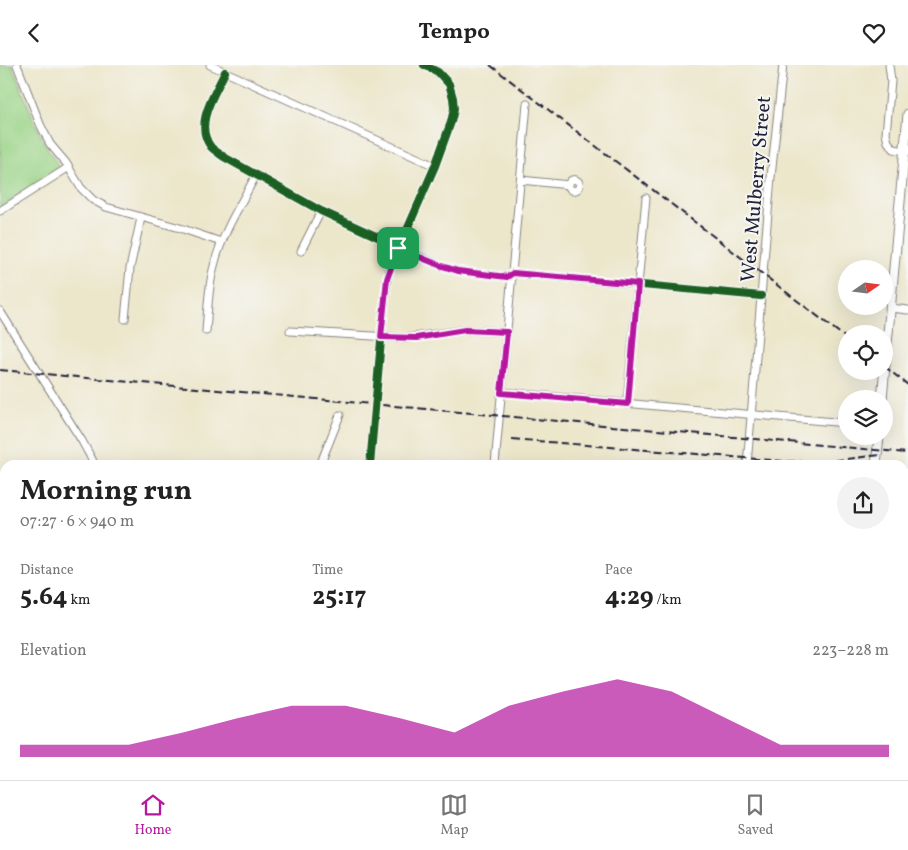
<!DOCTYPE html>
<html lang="en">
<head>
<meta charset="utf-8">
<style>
  :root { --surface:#fff; --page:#f2f2f2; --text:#222; --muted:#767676; --line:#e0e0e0; --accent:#b5179e }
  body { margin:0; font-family:Vollkorn,serif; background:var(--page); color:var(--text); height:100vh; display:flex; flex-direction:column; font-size:19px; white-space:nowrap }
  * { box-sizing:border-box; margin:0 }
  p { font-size:16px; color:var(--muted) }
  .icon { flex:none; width:28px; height:28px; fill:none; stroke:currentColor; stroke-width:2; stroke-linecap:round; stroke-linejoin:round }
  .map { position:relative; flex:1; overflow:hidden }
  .side { position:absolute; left:0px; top:395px; width:909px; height:320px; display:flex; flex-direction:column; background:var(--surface); border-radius:15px 15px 0 0; box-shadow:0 5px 20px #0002 }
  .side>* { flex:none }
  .needle { width:32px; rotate:76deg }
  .controls { position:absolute; left:838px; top:195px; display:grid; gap:10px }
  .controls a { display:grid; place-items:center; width:55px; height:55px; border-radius:50%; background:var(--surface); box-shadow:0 5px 20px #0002; font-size:25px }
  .pin { position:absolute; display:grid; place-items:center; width:42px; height:42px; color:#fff; margin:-21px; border-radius:10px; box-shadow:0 2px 8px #0006 }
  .round { display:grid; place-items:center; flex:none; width:52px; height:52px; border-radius:26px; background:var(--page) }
  .headline { display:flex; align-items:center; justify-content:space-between; height:85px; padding:0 20px }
  h1 { font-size:28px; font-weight:700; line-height:38px }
  .metrics { display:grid; grid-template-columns:repeat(3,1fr); gap:8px; height:85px; padding:5px 20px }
  .metrics div { display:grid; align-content:center }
  .metrics b { font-size:25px; font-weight:700 }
  .metrics small { font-size:14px; font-weight:400 }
  .metrics p { font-size:14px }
  .chart { height:140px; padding:10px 20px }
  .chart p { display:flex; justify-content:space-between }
  .chart svg { width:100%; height:90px; margin-top:5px; fill:var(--accent); opacity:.7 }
  header { display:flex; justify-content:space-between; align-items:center; height:65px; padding:0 20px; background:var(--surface); font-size:22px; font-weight:700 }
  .dock { display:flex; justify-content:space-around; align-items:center; height:70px; border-top:1px solid var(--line); background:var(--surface); font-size:14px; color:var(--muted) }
  .dock a { display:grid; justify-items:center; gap:2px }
  .dock .on { color:var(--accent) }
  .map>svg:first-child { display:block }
</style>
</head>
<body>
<header><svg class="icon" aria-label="back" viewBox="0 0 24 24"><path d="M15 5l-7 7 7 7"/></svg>Tempo<svg class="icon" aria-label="heart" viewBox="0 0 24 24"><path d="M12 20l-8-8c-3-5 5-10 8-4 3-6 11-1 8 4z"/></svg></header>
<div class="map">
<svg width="908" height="715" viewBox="0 0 908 715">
  <rect width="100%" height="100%" fill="#f6f6f2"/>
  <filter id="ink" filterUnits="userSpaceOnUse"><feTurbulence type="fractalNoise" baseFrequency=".02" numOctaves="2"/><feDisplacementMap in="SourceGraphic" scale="10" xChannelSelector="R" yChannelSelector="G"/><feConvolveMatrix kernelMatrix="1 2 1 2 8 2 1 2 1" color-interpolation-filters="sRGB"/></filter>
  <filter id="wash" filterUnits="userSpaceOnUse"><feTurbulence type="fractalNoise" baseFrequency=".0096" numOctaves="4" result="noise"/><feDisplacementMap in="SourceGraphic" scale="20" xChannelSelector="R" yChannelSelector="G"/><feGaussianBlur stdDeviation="1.12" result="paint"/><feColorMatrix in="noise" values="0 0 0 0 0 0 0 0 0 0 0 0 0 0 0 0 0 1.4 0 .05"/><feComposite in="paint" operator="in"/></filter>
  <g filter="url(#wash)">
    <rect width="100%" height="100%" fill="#ece6ca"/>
    <polygon fill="#9ad386" stroke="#5e7a60" points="0,0 12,0 40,70 60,104 0,143"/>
  </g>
  <g filter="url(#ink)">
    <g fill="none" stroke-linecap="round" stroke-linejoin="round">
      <defs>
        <g id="minor">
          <polyline points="17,0 40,59 50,79 66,98 81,123 93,135 106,142 180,163 221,177"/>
          <polyline points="210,0 435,101"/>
          <polyline points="889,0 891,16 886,69 888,77 894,84 905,86"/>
          <path d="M 225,7 C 215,29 193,59 211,82 C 215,86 220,89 224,92 L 321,146 L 439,200 L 458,206 L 507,212 L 513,208 L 761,231"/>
          <circle cx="574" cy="120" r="5.5"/>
          <polyline points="521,115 569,120"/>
          <polyline points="0,146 69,102"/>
          <polyline points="301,186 321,146"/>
          <polyline points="891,243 908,245"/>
          <polyline points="0,246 82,376 95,400"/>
          <polyline points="125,254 130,203 141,153"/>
          <path d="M 206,266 C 208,244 208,222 214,201 C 222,168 241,139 256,110"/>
          <polyline points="290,266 406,273 465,265 507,267"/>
          <polyline points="501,327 846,358"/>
          <polyline points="627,339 646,133"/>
          <polyline points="320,400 340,350"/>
          <polyline points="370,400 384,242 389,206 435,101 451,57 454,44 453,33 449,19 438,7 424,0"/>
          <polyline points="495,400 527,39"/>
          <polyline points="747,400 771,112 783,0"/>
          <polyline points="904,484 908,484"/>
          <polyline points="904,604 908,605"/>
          <polyline points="91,715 92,710"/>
          <polyline points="217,715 217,710"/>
          <polyline points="341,715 342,710"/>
          <polyline points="467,715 468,710"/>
          <polyline points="594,715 594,710"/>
          <polyline points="719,715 719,710"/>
        </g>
        <g id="major">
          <polyline points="882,334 908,49"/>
          <polyline points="876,400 879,371"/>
          <polyline points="0,637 5,638"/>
          <polyline points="748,710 809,715"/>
          <polyline points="848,715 848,710"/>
        </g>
        <g id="highway">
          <polyline points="907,66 908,68"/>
          <polyline points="905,86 908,84"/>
        </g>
      </defs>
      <use href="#minor" stroke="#878482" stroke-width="9"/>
      <use href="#major" stroke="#878482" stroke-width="11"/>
      <use href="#highway" stroke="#878482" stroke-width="12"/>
      <use href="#minor" stroke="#fff" stroke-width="7"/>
      <use href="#major" stroke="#fff" stroke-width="9"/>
      <use href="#highway" stroke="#fff" stroke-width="10"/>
      <g stroke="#22223b" stroke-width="2" stroke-dasharray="8 4" stroke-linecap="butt">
        <polyline points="490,0 846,273"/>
        <polyline points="884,301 908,320"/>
        <polyline points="0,305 908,388"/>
        <polyline points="512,374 782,396 821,397 880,390"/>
        <polyline points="679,399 692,400"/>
      </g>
      <defs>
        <g id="cycleway">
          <path d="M 225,7 C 215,29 193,59 211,82 C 215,86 220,89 224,92 L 321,146 L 439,200 L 458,206 L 507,212 L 513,208 L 761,231"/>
          <polyline points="370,400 384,242 389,206 435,101 451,57 454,44 453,33 449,19 438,7 424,0"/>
        </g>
      </defs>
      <use href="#cycleway" stroke="#f6f6f2" stroke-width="11"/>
      <use href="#cycleway" stroke="#1b5e20" stroke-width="8"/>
    </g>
  </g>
  <g fill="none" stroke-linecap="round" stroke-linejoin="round" filter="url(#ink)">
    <defs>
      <polygon id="route" points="398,183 439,200 458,206 507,212 513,208 638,219 628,339 501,328 507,267 465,265 416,273 381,272 387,214"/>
    </defs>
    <use href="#route" stroke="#fff" stroke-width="10"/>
    <use href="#route" stroke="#b5179e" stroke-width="6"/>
  </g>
  <g text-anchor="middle" stroke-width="4" stroke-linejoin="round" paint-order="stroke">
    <g font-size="20" fill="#22223b" stroke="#f6f6f2">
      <text transform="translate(755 124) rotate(-85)" y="7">West Mulberry Street</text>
    </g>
  </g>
</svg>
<div class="controls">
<a><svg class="needle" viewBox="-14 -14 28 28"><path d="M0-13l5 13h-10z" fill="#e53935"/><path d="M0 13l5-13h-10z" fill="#767676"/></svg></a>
<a><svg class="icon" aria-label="locate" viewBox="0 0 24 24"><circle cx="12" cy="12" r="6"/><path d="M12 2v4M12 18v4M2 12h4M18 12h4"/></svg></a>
<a><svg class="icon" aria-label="layers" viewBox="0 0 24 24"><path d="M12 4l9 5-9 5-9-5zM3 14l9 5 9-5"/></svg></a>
</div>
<div class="pin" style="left:398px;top:183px;background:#1e9e55"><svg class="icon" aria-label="arrive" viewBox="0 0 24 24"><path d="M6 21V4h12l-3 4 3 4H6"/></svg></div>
<section class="side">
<div class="headline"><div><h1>Morning run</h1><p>07:27 · 6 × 940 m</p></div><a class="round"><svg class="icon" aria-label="share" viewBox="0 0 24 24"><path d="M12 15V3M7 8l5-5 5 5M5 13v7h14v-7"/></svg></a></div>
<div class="metrics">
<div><p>Distance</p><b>5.64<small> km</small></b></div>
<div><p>Time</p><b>25:17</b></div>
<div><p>Pace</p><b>4:29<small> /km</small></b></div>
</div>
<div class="chart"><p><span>Elevation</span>223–228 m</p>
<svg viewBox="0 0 160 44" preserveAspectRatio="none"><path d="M0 44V38L10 38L20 38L30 32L40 25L50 19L60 19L70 25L80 32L90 19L100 12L110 6L120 12L130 25L140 38L150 38L160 38V44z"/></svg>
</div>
</section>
</div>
<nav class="dock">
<a class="on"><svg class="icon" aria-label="home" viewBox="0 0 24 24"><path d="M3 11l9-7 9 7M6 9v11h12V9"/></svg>Home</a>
<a><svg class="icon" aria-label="map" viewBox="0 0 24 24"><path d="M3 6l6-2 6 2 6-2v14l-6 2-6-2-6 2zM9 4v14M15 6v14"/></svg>Map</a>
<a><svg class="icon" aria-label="saved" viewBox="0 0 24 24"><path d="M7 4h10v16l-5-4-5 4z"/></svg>Saved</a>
</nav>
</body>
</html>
